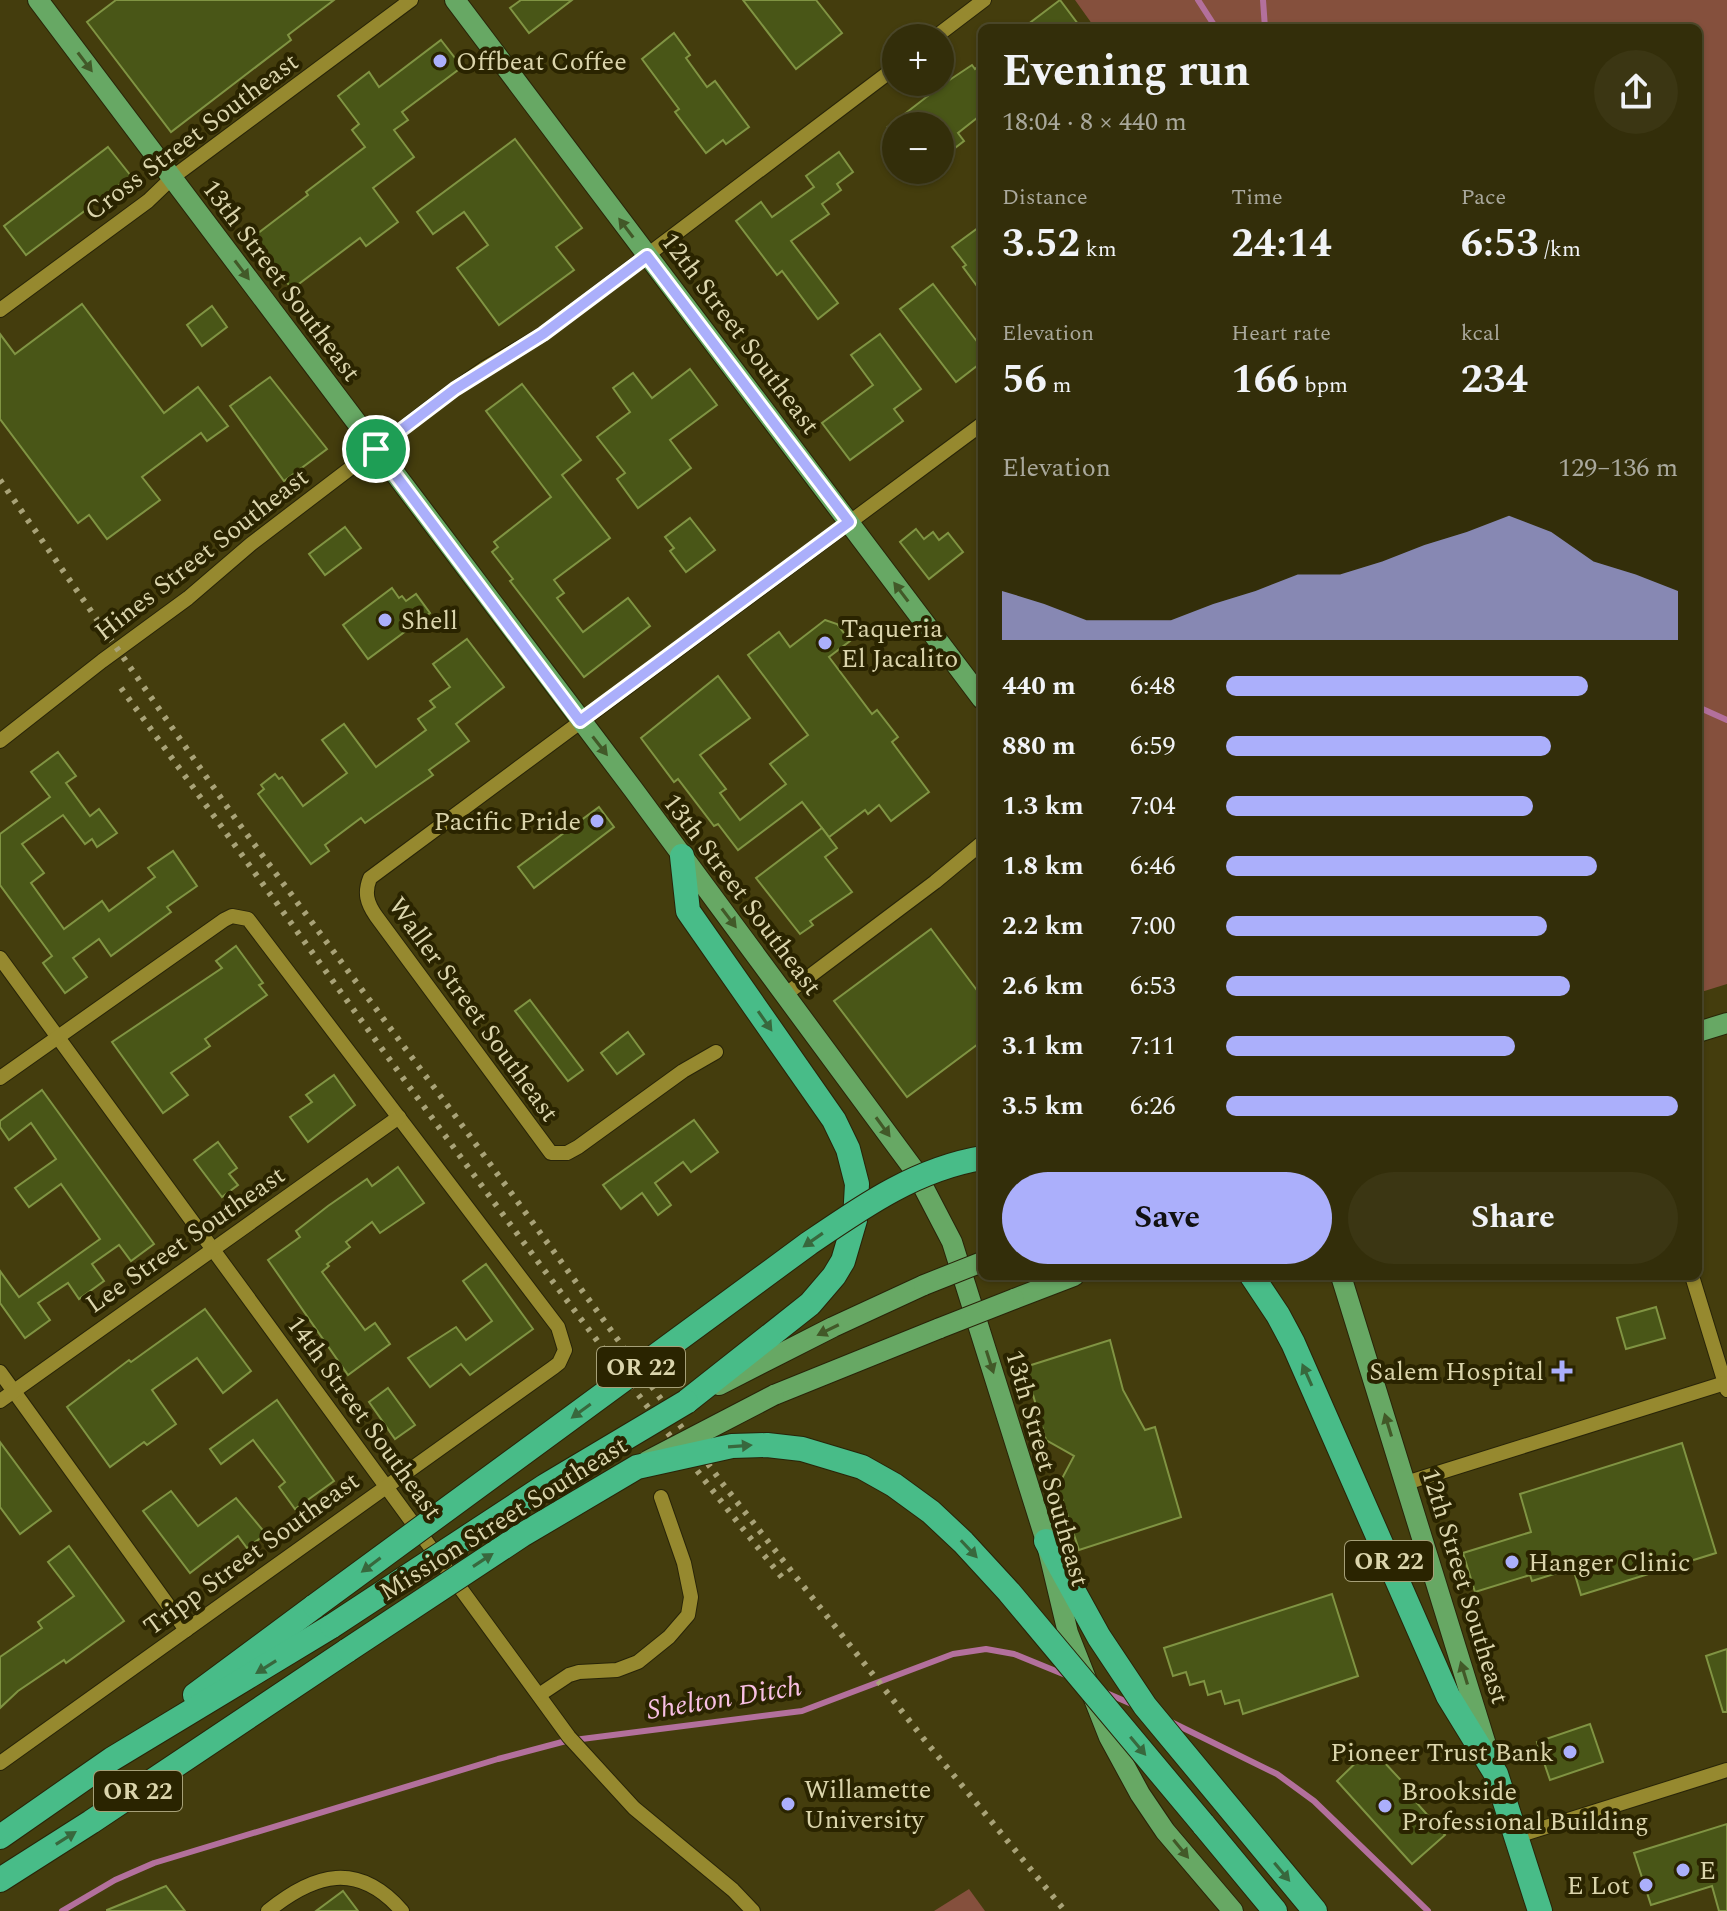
<!DOCTYPE html>
<html lang="en">
<head>
<meta charset="utf-8">
<style>
  :root { --surface:#332e0a; --page:#3b3613; --text:#f1f3f6; --muted:#a9a89c; --line:#4e4a2b; --accent:#abaffb }
  body { margin:0; font-family:Spectral,serif; background:var(--page); color:var(--text); height:100vh; display:flex; flex-direction:column; font-size:30px; white-space:nowrap }
  * { box-sizing:border-box; margin:0 }
  p { font-size:26px; color:var(--muted) }
  .icon { flex:none; width:44px; height:44px; fill:none; stroke:currentColor; stroke-width:2; stroke-linecap:round; stroke-linejoin:round }
  .map { position:relative; flex:1; overflow:hidden }
  .side { position:absolute; left:978px; top:24px; width:724px; height:1256px; display:flex; flex-direction:column; background:var(--surface); border-radius:12px; box-shadow:0 2px 6px #0004,0 0 0 2px var(--line) }
  .side>* { flex:none }
  .fabs { position:absolute; left:882px; top:24px; display:grid; gap:16px }
  .fabs a { display:grid; place-items:center; width:72px; height:72px; border-radius:50%; background:var(--surface); box-shadow:0 2px 6px #0004,0 0 0 2px var(--line); font-size:40px }
  .pin { position:absolute; display:grid; place-items:center; width:68px; height:68px; color:#fff; margin:-34px; border:4px solid #fff; border-radius:50%; box-shadow:0 2px 8px #0007 }
  .round { display:grid; place-items:center; flex:none; width:84px; height:84px; border-radius:42px; background:var(--page) }
  .summary { display:flex; align-items:center; justify-content:space-between; height:136px; padding:0 24px }
  h1 { font-size:44px; font-weight:700; line-height:60px }
  .metrics { display:grid; grid-template-columns:repeat(3,1fr); gap:12px; height:136px; padding:8px 24px }
  .metrics div { display:grid; align-content:center }
  .metrics b { font-size:40px; font-weight:700 }
  .metrics small { font-size:22px; font-weight:400 }
  .metrics p { font-size:22px }
  .chart { height:224px; padding:16px 24px }
  .chart p { display:flex; justify-content:space-between }
  .chart svg { width:100%; height:144px; margin-top:8px; fill:var(--accent); opacity:.7 }
  .cta { display:flex; gap:16px; margin-top:auto; padding:16px 24px }
  .cta a { flex:1; height:92px; border-radius:48px; background:var(--accent); color:#111; font-size:32px; font-weight:700; line-height:92px; text-align:center }
  .cta a+a { background:var(--page); color:var(--text) }
  ul { padding:0 24px; list-style:none; font-size:26px }
  li { display:grid; grid-template-columns:128px 96px 1fr; align-items:center; height:60px }
  li i { height:20px; border-radius:10px; background:var(--accent) }
  .map>svg:first-child { display:block }
</style>
</head>
<body>
<div class="map">
<svg width="1727" height="1911" viewBox="0 0 1727 1911">
  <rect width="100%" height="100%" fill="#443d0d"/>
  <g fill="#85503d">
    <polygon points="1075,0 1727,0 1727,984 1698,993 1698,28 1095,28"/>
    <polygon points="969,1889 985,1911 934,1911"/>
  </g>
  <g fill="none" stroke-linecap="round" stroke-linejoin="round">
    <g stroke="#b3709c" stroke-width="6">
      <polyline points="1198,0 1216,28"/>
      <polyline points="1263,0 1265,28"/>
      <polyline points="1698,707 1727,720"/>
      <polyline points="1104,1692 1134,1705"/>
      <polyline points="1169,1721 1277,1774 1314,1801 1428,1911"/>
      <polyline points="62,1911 115,1880 154,1863 498,1759 566,1741 802,1711 953,1654 986,1649 1014,1654 1068,1676"/>
    </g>
  </g>
  <g fill="#495617" stroke="#809443" stroke-width="2">
    <polygon points="116,0 334,0 288,35 291,40 171,132 87,22"/>
    <polygon points="521,0 572,0 529,33 510,8"/>
    <polygon points="743,0 816,0 842,33 796,69"/>
    <polygon points="1060,0 1081,28 1023,28"/>
    <polygon points="674,33 690,55 686,58 707,87 715,81 749,127 726,144 723,140 706,153 675,112 679,109 642,59"/>
    <polygon points="441,40 462,67 402,112 408,120 394,130 414,157 373,188 398,222 366,246 360,238 292,289 253,237 308,195 306,192 365,147 352,130 359,124 338,96 369,72 379,87"/>
    <polygon points="982,63 982,114 958,133 964,141 951,151 940,136 940,126 889,126 942,85 972,65 975,69"/>
    <polygon points="515,139 582,228 556,247 574,270 499,325 457,268 488,245 464,212 433,234 417,212"/>
    <polygon points="108,147 131,176 26,255 4,226"/>
    <polygon points="839,152 853,172 837,184 841,190 822,204 829,214 791,241 838,303 818,319 782,271 777,275 736,221 761,202 772,217 814,187 806,176"/>
    <polygon points="982,225 982,293 963,267 966,265 952,247"/>
    <polygon points="933,284 982,348 982,362 956,382 900,309"/>
    <polygon points="82,304 164,413 198,387 228,426 207,441 201,433 142,477 160,500 107,539 89,515 78,523 0,419 0,334 15,354"/>
    <polygon points="212,306 227,327 202,346 187,325"/>
    <polygon points="880,334 921,389 894,409 903,421 850,460 822,423 873,385 851,355"/>
    <polygon points="690,369 717,405 670,440 691,468 638,508 617,479 625,473 597,437 630,412 613,388 633,373 652,398"/>
    <polygon points="270,377 327,449 284,481 230,406"/>
    <polygon points="522,384 581,460 562,475 610,538 554,580 564,593 557,598 583,632 628,598 650,626 584,677 510,581 513,579 492,552 498,547 494,542 551,497 486,411"/>
    <polygon points="690,518 715,550 686,572 670,551 674,548 665,537"/>
    <polygon points="345,527 361,548 325,575 309,554"/>
    <polygon points="916,529 924,539 933,532 939,540 948,533 963,552 929,579 900,542"/>
    <polygon points="392,588 399,598 402,596 406,601 416,594 430,613 368,659 343,625"/>
    <polygon points="825,620 837,624 850,641 829,657 872,714 877,710 898,737 892,742 929,792 891,821 879,805 868,814 865,810 829,837 802,802 738,850 718,824 714,826 678,779 674,782 641,738 718,676 750,718 700,755 726,789 720,793 740,820 786,784 770,764 808,735 748,655 779,632 790,647"/>
    <polygon points="467,639 504,687 456,724 469,741 429,770 433,775 410,791 365,823 361,818 325,845 329,851 311,864 258,794 264,789 261,785 275,774 279,779 282,777 303,806 347,773 322,740 344,724 376,767 426,730 418,719 435,707 430,701 450,687 433,664"/>
    <polygon points="58,752 76,776 66,783 90,816 99,809 117,833 97,847 92,839 85,844 63,815 22,844 44,873 31,883 64,929 102,901 109,911 155,877 148,868 173,851 197,886 167,907 171,912 111,956 99,939 73,958 87,977 65,993 43,963 52,956 0,885 0,834 50,797 31,772"/>
    <polygon points="599,807 614,827 534,888 518,867"/>
    <polygon points="822,828 837,848 825,857 852,892 810,921 813,925 800,934 756,878"/>
    <polygon points="931,929 982,997 982,1041 907,1097 834,1001"/>
    <polygon points="236,946 263,983 259,985 267,995 205,1039 210,1046 171,1073 188,1095 163,1113 112,1042 222,968 216,961"/>
    <polygon points="530,1000 583,1070 568,1081 515,1011"/>
    <polygon points="628,1032 644,1054 617,1074 601,1053"/>
    <polygon points="334,1075 355,1105 308,1142 290,1117 312,1102 306,1095"/>
    <polygon points="42,1090 154,1244 131,1261 119,1245 92,1264 104,1281 79,1299 68,1283 38,1303 50,1320 25,1338 0,1303 0,1271 19,1297 100,1239 61,1184 29,1207 15,1188 56,1159 31,1123 9,1140 0,1127 0,1121"/>
    <polygon points="694,1120 718,1152 691,1172 683,1162 655,1183 671,1205 658,1215 642,1193 621,1209 603,1185"/>
    <polygon points="218,1142 237,1168 229,1174 238,1185 222,1197 194,1160"/>
    <polygon points="398,1167 424,1203 380,1233 372,1222 346,1242 350,1247 327,1264 329,1266 322,1272 365,1330 375,1323 390,1344 348,1375 268,1260 300,1237 296,1231 328,1206 367,1179 372,1186"/>
    <polygon points="486,1264 533,1329 470,1375 461,1364 430,1387 408,1358 456,1327 466,1340 492,1321 463,1281"/>
    <polygon points="1656,1307 1665,1338 1626,1349 1617,1318"/>
    <polygon points="205,1309 251,1371 223,1393 197,1358 152,1390 176,1424 147,1445 144,1442 110,1467 67,1407 129,1360 131,1362"/>
    <polygon points="1110,1340 1123,1390 1145,1430 1155,1427 1181,1517 1079,1550 1058,1486 1074,1456 1046,1440 1025,1367"/>
    <polygon points="388,1388 415,1425 395,1439 369,1402"/>
    <polygon points="277,1400 334,1481 295,1509 279,1487 285,1482 253,1440 221,1464 210,1449"/>
    <polygon points="0,1442 51,1511 20,1534 0,1507"/>
    <polygon points="1682,1443 1716,1553 1581,1595 1573,1568 1532,1581 1530,1575 1475,1592 1463,1553 1531,1532 1520,1494"/>
    <polygon points="171,1491 198,1526 236,1498 266,1534 247,1548 238,1536 190,1573 143,1511"/>
    <polygon points="69,1546 124,1621 66,1663 64,1660 18,1691 0,1708 0,1657 42,1628 38,1622 74,1596 48,1562"/>
    <polygon points="1332,1594 1358,1676 1243,1714 1239,1700 1225,1704 1221,1691 1208,1695 1204,1681 1190,1685 1186,1672 1173,1676 1164,1648"/>
    <polygon points="1727,1649 1727,1712 1723,1712 1706,1656"/>
    <polygon points="1590,1724 1603,1762 1550,1780 1537,1742"/>
    <polygon points="1371,1748 1410,1790 1408,1793 1445,1835 1412,1864 1337,1781"/>
    <polygon points="1727,1824 1727,1911 1719,1911 1712,1886 1651,1905 1634,1853"/>
    <polygon points="166,1886 185,1911 107,1911 107,1910"/>
    <polygon points="343,1891 358,1911 316,1911"/>
  </g>
  <g fill="none" stroke-linecap="round" stroke-linejoin="round">
    <defs>
      <g id="minor">
        <polyline points="934,38 984,0"/>
        <polyline points="0,310 148,201 173,177 411,0"/>
        <polyline points="0,741 102,661 188,598 251,544 445,396 485,368 543,334 896,67"/>
        <polyline points="0,958 569,1737 634,1808 733,1890 753,1911"/>
        <polyline points="786,994 935,882 982,843"/>
        <path d="M 716,1052 L 683,1071 L 578,1147 L 567,1153 L 551,1153 L 376,916 C 367,903 364,893 370,878 L 982,424"/>
        <polyline points="0,1078 224,920 232,916 248,919 558,1327 565,1350 559,1363 554,1367 0,1763"/>
        <polyline points="1692,1276 1727,1390"/>
        <polyline points="0,1372 186,1630"/>
        <polyline points="0,1401 399,1117"/>
        <polyline points="1406,1483 1725,1383"/>
        <polyline points="539,1695 569,1675 579,1672 617,1670 638,1662 669,1637 688,1615 691,1597 684,1563 661,1497"/>
        <polyline points="1517,1836 1727,1770"/>
        <path d="M 268,1911 C 315,1873 358,1861 402,1911"/>
      </g>
      <g id="major">
        <polyline points="38,0 633,789 915,1171 952,1242 1046,1541 1068,1633 1109,1737 1140,1794 1165,1831 1233,1911"/>
        <polyline points="455,0 982,699"/>
        <polyline points="1698,1032 1727,1023"/>
        <polyline points="1341,1276 1487,1748"/>
        <polyline points="1014,1299 1074,1276"/>
        <polyline points="719,1385 833,1327 924,1285"/>
        <polyline points="774,1395 940,1328"/>
      </g>
      <g id="highway">
        <polyline points="682,856 688,911 834,1120 848,1149 857,1184 855,1220 843,1261 834,1276 810,1304 686,1402"/>
        <polyline points="1252,1276 1278,1315 1293,1343 1448,1696 1496,1774 1540,1911"/>
        <polyline points="1046,1541 1099,1637 1145,1706 1315,1911"/>
        <polyline points="195,1695 315,1606"/>
        <polyline points="1203,1824 1275,1911"/>
        <polyline points="0,1837 112,1759 332,1626"/>
        <polyline points="0,1880 91,1822 348,1650"/>
      </g>
    </defs>
    <use href="#minor" stroke="#282408" stroke-width="16"/>
    <use href="#major" stroke="#282408" stroke-width="22"/>
    <use href="#highway" stroke="#282408" stroke-width="26"/>
    <use href="#minor" stroke="#96892f" stroke-width="14"/>
    <use href="#major" stroke="#67a864" stroke-width="20"/>
    <use href="#highway" stroke="#48bc88" stroke-width="24"/>
    <g stroke="#a9a378" stroke-width="6" stroke-dasharray="4 8" stroke-linecap="butt">
      <polyline points="0,480 237,821 456,1117 722,1483 923,1738 1065,1911"/>
      <path d="M 121,688 C 339,987 551,1292 784,1580"/>
    </g>
    <defs>
      <g id="major-bridge">
        <polyline points="924,1285 982,1262"/>
        <polyline points="940,1328 1014,1299"/>
        <polyline points="647,1461 774,1395"/>
      </g>
      <g id="highway-bridge">
        <path d="M 315,1606 L 808,1244 C 862,1207 916,1169 982,1158"/>
        <polyline points="332,1626 545,1486 686,1402"/>
        <polyline points="348,1650 522,1535 637,1467 732,1446 767,1445 802,1449 862,1467 894,1485 931,1512 963,1542 1009,1592 1203,1824"/>
      </g>
    </defs>
    <use href="#major-bridge" stroke="#282408" stroke-width="22" stroke-linecap="butt"/>
    <use href="#highway-bridge" stroke="#282408" stroke-width="26" stroke-linecap="butt"/>
    <use href="#major-bridge" stroke="#67a864" stroke-width="20"/>
    <use href="#highway-bridge" stroke="#48bc88" stroke-width="24"/>
  </g>
  <defs><path id="oneway-solid" d="M-6-.8H1V-3.2L6.5 0L1 3.2V.8H-6Z" transform="scale(2)"/></defs>
  <g fill="#425928">
    <use href="#oneway-solid" transform="translate(85 62) rotate(53)"/>
    <use href="#oneway-solid" transform="translate(626 228) rotate(-127)"/>
    <use href="#oneway-solid" transform="translate(242 270) rotate(53)"/>
    <use href="#oneway-solid" transform="translate(901 592) rotate(-127)"/>
    <use href="#oneway-solid" transform="translate(600 746) rotate(52)"/>
    <use href="#oneway-solid" transform="translate(729 918) rotate(53)"/>
    <use href="#oneway-solid" transform="translate(883 1127) rotate(54)"/>
    <use href="#oneway-solid" transform="translate(828 1330) rotate(154)"/>
    <use href="#oneway-solid" transform="translate(990 1362) rotate(72)"/>
    <use href="#oneway-solid" transform="translate(1388 1425) rotate(-107)"/>
    <use href="#oneway-solid" transform="translate(1464 1673) rotate(-107)"/>
    <use href="#oneway-solid" transform="translate(1181 1849) rotate(51)"/>
  </g>
  <g fill="#38683d">
    <use href="#oneway-solid" transform="translate(765 1021) rotate(55)"/>
    <use href="#oneway-solid" transform="translate(813 1240) rotate(145)"/>
    <use href="#oneway-solid" transform="translate(1307 1375) rotate(-114)"/>
    <use href="#oneway-solid" transform="translate(581 1411) rotate(144)"/>
    <use href="#oneway-solid" transform="translate(740 1446) rotate(-4)"/>
    <use href="#oneway-solid" transform="translate(969 1549) rotate(47)"/>
    <use href="#oneway-solid" transform="translate(483 1560) rotate(-33)"/>
    <use href="#oneway-solid" transform="translate(371 1565) rotate(143)"/>
    <use href="#oneway-solid" transform="translate(266 1667) rotate(148)"/>
    <use href="#oneway-solid" transform="translate(1138 1746) rotate(50)"/>
    <use href="#oneway-solid" transform="translate(66 1838) rotate(-32)"/>
    <use href="#oneway-solid" transform="translate(1282 1872) rotate(50)"/>
  </g>
  <g fill="none" stroke-linecap="round" stroke-linejoin="round">
    <defs>
      <polygon id="route" points="647,256 849,522 580,721 376,449 455,389 543,334"/>
    </defs>
    <use href="#route" stroke="#fff" stroke-width="16"/>
    <use href="#route" stroke="#abaffb" stroke-width="10"/>
  </g>
  <g fill="#abaffb" stroke="#2a2400" stroke-width="3">
    <circle cx="440" cy="61" r="8"/>
    <circle cx="385" cy="620" r="8"/>
    <circle cx="825" cy="643" r="8"/>
    <circle cx="597" cy="821" r="8"/>
    <path d="M1558 1359h8v8h8v8h-8v8h-8v-8h-8v-8h8z"/>
    <circle cx="1512" cy="1562" r="8"/>
    <circle cx="1570" cy="1752" r="8"/>
    <circle cx="788" cy="1804" r="8"/>
    <circle cx="1385" cy="1806" r="8"/>
    <circle cx="1683" cy="1870" r="8"/>
    <circle cx="1646" cy="1885" r="8"/>
  </g>
  <g text-anchor="middle" stroke-width="8" stroke-linejoin="round" paint-order="stroke">
    <g fill="#2a2400" stroke="#a6a078" stroke-width="2">
      <rect x="597" y="1347" width="88" height="40" rx="6"/>
      <rect x="1345" y="1541" width="88" height="40" rx="6"/>
      <rect x="94" y="1771" width="88" height="40" rx="6"/>
    </g>
    <g font-size="24" font-weight="bold" fill="#dbd5ac">
      <text x="641" y="1375">OR 22</text>
      <text x="1389" y="1569">OR 22</text>
      <text x="138" y="1799">OR 22</text>
    </g>
    <g font-size="26" fill="#dbd5ac" stroke="#2a2400" text-anchor="start">
      <text x="456" y="70">Offbeat Coffee</text>
      <text x="401" y="629">Shell</text>
      <text x="841" y="637">Taqueria<tspan x="841" dy="30">El Jacalito</tspan></text>
      <text x="581" y="830" text-anchor="end">Pacific Pride</text>
      <text x="1544" y="1380" text-anchor="end">Salem Hospital</text>
      <text x="1528" y="1571">Hanger Clinic</text>
      <text x="1554" y="1761" text-anchor="end">Pioneer Trust Bank</text>
      <text x="804" y="1798">Willamette<tspan x="804" dy="30">University</tspan></text>
      <text x="1401" y="1800">Brookside<tspan x="1401" dy="30">Professional Building</tspan></text>
      <text x="1699" y="1879">E</text>
      <text x="1630" y="1894" text-anchor="end">E Lot</text>
    </g>
    <g font-size="26" fill="#dbd5ac" stroke="#2a2400">
      <text transform="translate(191 136) rotate(-37)" y="9">Cross Street Southeast</text>
      <text transform="translate(282 280) rotate(53)" y="9">13th Street Southeast</text>
      <text transform="translate(741 333) rotate(53)" y="9">12th Street Southeast</text>
      <text transform="translate(201 554) rotate(-38)" y="9">Hines Street Southeast</text>
      <text transform="translate(743 894) rotate(53)" y="9">13th Street Southeast</text>
      <text transform="translate(474 1009) rotate(54)" y="9">Waller Street Southeast</text>
      <text transform="translate(185 1239) rotate(-35)" y="9">Lee Street Southeast</text>
      <text transform="translate(365 1417) rotate(54)" y="9">14th Street Southeast</text>
      <text transform="translate(1048 1468) rotate(74)" y="9">13th Street Southeast</text>
      <text transform="translate(503 1518) rotate(-32)" y="9">Mission Street Southeast</text>
      <text transform="translate(251 1553) rotate(-36)" y="9">Tripp Street Southeast</text>
      <text transform="translate(1466 1586) rotate(73)" y="9">12th Street Southeast</text>
    </g>
    <g font-size="28" font-style="italic" fill="#f9c0e4" stroke="#2a2400">
      <text transform="translate(724 1697) rotate(-9)" y="10">Shelton Ditch</text>
    </g>
  </g>
</svg>
<div class="fabs">
<a>+</a>
<a>−</a>
</div>
<div class="pin" style="left:376px;top:449px;background:#1e9e55"><svg class="icon" aria-label="arrive" viewBox="0 0 24 24"><path d="M6 21V4h12l-3 4 3 4H6"/></svg></div>
<section class="side">
<div class="summary"><div><h1>Evening run</h1><p>18:04 · 8 × 440 m</p></div><a class="round"><svg class="icon" aria-label="share" viewBox="0 0 24 24"><path d="M12 15V3M7 8l5-5 5 5M5 13v7h14v-7"/></svg></a></div>
<div class="metrics">
<div><p>Distance</p><b>3.52<small> km</small></b></div>
<div><p>Time</p><b>24:14</b></div>
<div><p>Pace</p><b>6:53<small> /km</small></b></div>
</div>
<div class="metrics">
<div><p>Elevation</p><b>56<small> m</small></b></div>
<div><p>Heart rate</p><b>166<small> bpm</small></b></div>
<div><p>kcal</p><b>234</b></div>
</div>
<div class="chart"><p><span>Elevation</span>129–136 m</p>
<svg viewBox="0 0 160 44" preserveAspectRatio="none"><path d="M0 44V29L10 33L20 38L30 38L40 38L50 33L60 29L70 24L80 24L90 20L100 15L110 11L120 6L130 11L140 20L150 24L160 29V44z"/></svg>
</div>
<ul>
<li><b>440 m</b>6:48<i style="width:80%"></i></li>
<li><b>880 m</b>6:59<i style="width:72%"></i></li>
<li><b>1.3 km</b>7:04<i style="width:68%"></i></li>
<li><b>1.8 km</b>6:46<i style="width:82%"></i></li>
<li><b>2.2 km</b>7:00<i style="width:71%"></i></li>
<li><b>2.6 km</b>6:53<i style="width:76%"></i></li>
<li><b>3.1 km</b>7:11<i style="width:64%"></i></li>
<li><b>3.5 km</b>6:26<i style="width:100%"></i></li>
</ul>
<div class="cta"><a>Save</a><a>Share</a></div>
</section>
</div>
</body>
</html>
